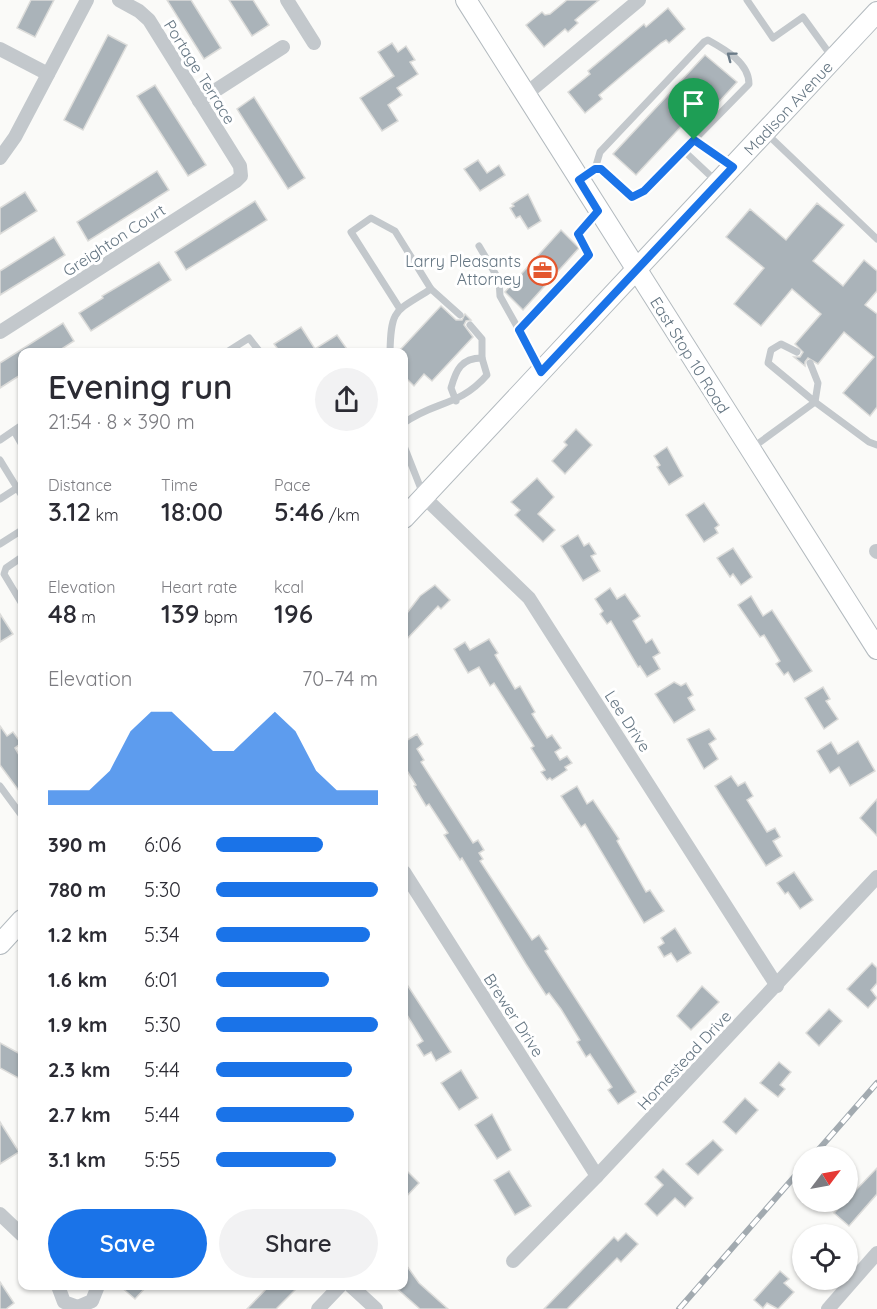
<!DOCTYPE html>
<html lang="en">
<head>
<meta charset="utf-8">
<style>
  :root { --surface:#fff; --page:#f2f2f3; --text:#2b2b33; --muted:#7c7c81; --accent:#1a73e8 }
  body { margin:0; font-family:Quicksand,sans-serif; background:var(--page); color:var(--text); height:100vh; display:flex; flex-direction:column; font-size:22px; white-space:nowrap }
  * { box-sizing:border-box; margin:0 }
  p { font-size:20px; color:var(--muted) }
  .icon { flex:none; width:33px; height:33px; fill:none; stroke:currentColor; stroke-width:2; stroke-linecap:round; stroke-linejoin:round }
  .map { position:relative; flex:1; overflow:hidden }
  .side { position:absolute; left:18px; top:348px; width:390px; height:942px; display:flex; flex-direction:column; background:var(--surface); border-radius:12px; box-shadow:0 2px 4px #0004 }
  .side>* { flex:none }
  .needle { width:39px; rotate:58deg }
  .fabs { position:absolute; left:792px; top:1146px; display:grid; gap:12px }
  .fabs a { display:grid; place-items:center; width:66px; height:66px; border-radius:50%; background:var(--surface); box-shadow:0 2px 4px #0004; font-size:30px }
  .pin { position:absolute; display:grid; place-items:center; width:51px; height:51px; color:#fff; margin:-62px -26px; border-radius:50% 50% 50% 0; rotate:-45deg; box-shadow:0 0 6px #0007 }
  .pin .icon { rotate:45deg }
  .round { display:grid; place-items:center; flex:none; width:63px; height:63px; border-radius:32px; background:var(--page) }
  .head { display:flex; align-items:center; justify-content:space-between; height:102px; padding:0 30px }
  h1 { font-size:33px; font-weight:600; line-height:45px }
  .stats { display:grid; grid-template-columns:repeat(3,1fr); gap:9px; height:102px; padding:6px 30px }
  .stats div { display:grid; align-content:center }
  .stats b { font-size:26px; font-weight:600 }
  .stats small { font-size:16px; font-weight:400 }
  .stats p { font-size:16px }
  .chart { height:168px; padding:12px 30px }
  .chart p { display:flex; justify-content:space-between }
  .chart svg { width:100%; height:108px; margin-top:6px; fill:var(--accent); opacity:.7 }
  .cta { display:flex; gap:12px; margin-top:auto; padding:12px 30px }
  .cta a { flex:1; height:69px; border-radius:36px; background:var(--accent); color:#fff; font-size:24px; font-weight:600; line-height:69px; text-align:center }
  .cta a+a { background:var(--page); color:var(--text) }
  ul { padding:0 30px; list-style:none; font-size:20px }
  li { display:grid; grid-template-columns:96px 72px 1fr; align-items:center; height:45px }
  li i { height:15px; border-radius:8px; background:var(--accent) }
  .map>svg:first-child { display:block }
</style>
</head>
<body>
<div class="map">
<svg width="877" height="1309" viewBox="0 0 877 1309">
  <rect width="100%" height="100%" fill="#fafaf8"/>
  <g fill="#aab3b9" stroke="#dcdcda" stroke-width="1.5">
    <polygon points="31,0 54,0 35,37 17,28"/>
    <polygon points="167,0 191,0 221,48 204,59"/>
    <polygon points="229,0 253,0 269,25 252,36"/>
    <polygon points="567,0 599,0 575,20 578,23 568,32 565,29 544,47 526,25 542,12 545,15 550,14"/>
    <polygon points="668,8 685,29 669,43 666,40 661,43 625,73 599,95 602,99 585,113 568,92 590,74 588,71 644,24 646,27"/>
    <polygon points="108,35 127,45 83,130 64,120"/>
    <polygon points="392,43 398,52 406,46 415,60 410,62 418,74 397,88 402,95 388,105 398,121 382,131 360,98 394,76 378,52"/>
    <polygon points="705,55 737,82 696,127 688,119 636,175 613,154"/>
    <polygon points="155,85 206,165 188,176 137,96"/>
    <polygon points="254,97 305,178 288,189 237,109"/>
    <polygon points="478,160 487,173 499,165 505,175 480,191 464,169"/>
    <polygon points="157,171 169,190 88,241 77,222"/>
    <polygon points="25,192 37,211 0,234 0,208"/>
    <polygon points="528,194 541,221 528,229 520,216 516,218 510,208 514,206 512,204"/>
    <polygon points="255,201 267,220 186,270 175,252"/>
    <polygon points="817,203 844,225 813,261 843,286 864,260 877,271 877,291 865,305 877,314 877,407 870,416 843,393 874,357 844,332 818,364 808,358 805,362 805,366 794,357 800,357 803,352 795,344 821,314 792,289 761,326 734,304 764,268 726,237 750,209 786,240"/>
    <polygon points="561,230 579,248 523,310 505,292"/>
    <polygon points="54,237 65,255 0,295 0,271"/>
    <polygon points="159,262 171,280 91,331 79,313 103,298 102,296"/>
    <polygon points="441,306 456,320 462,320 465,314 471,320 466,321 464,325 473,337 432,381 424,374 414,386 404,376 404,352 400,350"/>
    <polygon points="63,323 74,341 57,352 22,352 22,374 0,388 0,363"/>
    <polygon points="301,327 315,349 337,335 349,352 280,352 274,344"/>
    <polygon points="576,429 592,445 565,474 552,461 567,445 564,442"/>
    <polygon points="667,447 683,476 669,485 657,467 660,465 654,456"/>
    <polygon points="537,478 554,497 538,514 555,530 543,542 515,515 520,510 511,502"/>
    <polygon points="704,503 719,525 715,528 718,533 704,542 686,515"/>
    <polygon points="578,535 584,546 589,543 596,554 591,556 600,571 583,581 561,546"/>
    <polygon points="733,548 752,577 741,585 733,574 730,577 717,558"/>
    <polygon points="435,585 450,600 441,609 438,606 404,642 404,617 420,596"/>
    <polygon points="610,588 617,599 625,594 640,616 633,621 646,643 652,639 660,653 653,657 660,669 647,677 640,666 638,667 611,621 607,624 600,614 603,611 595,599"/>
    <polygon points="751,596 763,616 772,610 812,671 794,682 788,672 784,675 776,664 780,661 764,635 760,637 738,605"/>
    <polygon points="0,614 13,634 0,642"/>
    <polygon points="489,639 498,653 495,655 515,689 520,686 535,712 532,714 547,738 552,735 561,748 555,752 560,760 567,756 572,763 565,767 567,770 552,780 550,778 547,780 541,772 545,770 531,748 534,746 494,683 490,686 479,667 468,673 454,649 465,642 470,650"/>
    <polygon points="674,682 681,686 686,683 693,695 688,698 695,710 674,723 655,694"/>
    <polygon points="823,687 830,699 826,701 838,719 824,729 805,698"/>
    <polygon points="0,726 7,736 13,732 21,743 15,748 22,760 22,795 0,765"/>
    <polygon points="709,729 716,739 709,744 718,759 704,769 687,739"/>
    <polygon points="417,734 423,744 417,749 424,760 421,762 473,843 478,840 484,850 479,853 483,859 480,861 532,940 539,935 548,949 545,951 636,1092 618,1104 608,1090 612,1087 590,1054 586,1057 577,1042 580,1040 561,1009 549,993 546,995 526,964 462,858 460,860 444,835 448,833 429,804 426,806 414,786 416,785 404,766 404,742"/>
    <polygon points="858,741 875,771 850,786 839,767 830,773 817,751 831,742 838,754"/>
    <polygon points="731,776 738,786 745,782 753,796 747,800 767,832 775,828 780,837 773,841 782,856 766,866 715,786"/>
    <polygon points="577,786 587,804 593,800 619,839 617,841 646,892 650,890 664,911 644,923 585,824 581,827 561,796"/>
    <polygon points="877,799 877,836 860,818"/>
    <polygon points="794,872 813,900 800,909 788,892 785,894 777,883"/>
    <polygon points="675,928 691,953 677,962 671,953 664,957 658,947 664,943 661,938"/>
    <polygon points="872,963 877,968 877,983 871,990 877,998 868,1008 847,989"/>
    <polygon points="404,980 451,1052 436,1061 431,1052 424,1056 417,1045 423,1041 407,1015 404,1018"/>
    <polygon points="702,986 719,1002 691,1030 677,1016"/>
    <polygon points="829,1009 842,1021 819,1046 806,1033"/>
    <polygon points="0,1043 22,1055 22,1080 0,1068"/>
    <polygon points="779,1062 791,1072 780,1085 785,1089 778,1097 760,1083"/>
    <polygon points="461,1070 478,1098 459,1110 441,1083"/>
    <polygon points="745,1098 758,1110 736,1134 723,1122"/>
    <polygon points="492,1114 511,1150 497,1159 475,1125"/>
    <polygon points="0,1122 19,1152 0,1164"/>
    <polygon points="713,1140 723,1150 698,1175 686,1164"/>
    <polygon points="404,1168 419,1183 404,1199"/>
    <polygon points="877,1168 877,1194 849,1226 834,1213"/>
    <polygon points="663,1169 693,1198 685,1207 675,1198 657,1216 645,1204 663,1185 655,1177"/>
    <polygon points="509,1171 531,1206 515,1215 494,1180"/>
    <polygon points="626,1233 638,1244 621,1262 617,1258 567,1309 544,1309 614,1237 618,1241"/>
    <polygon points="404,1262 419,1283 448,1309 420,1309 394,1286 404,1286"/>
    <polygon points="780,1271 789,1279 784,1283 794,1292 778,1309 767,1303 763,1308 754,1300"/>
    <polygon points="0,1282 14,1303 6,1309 0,1309"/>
    <polygon points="120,1286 147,1286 135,1299"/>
    <polygon points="269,1286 299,1286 276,1309 247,1309"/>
  </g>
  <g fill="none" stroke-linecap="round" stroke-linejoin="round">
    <defs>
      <g id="secondary">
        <polyline points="466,0 877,649"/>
        <polyline points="404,518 877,12"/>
        <polyline points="0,944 22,920"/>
      </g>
    </defs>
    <use href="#secondary" stroke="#b3babf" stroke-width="22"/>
    <g stroke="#c3c8cc" stroke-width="7">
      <polyline points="747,0 773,38 803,17 832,57"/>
      <polyline points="766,133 877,239"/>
      <polyline points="694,140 731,166"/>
      <polyline points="684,151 717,182"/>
      <path d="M 581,179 L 595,169 L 601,169 L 632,197 L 644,191 L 749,84 C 749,63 726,50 708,40 L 704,42 L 600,152 L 595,169"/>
      <polyline points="479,246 499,280 500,296 519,330"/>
      <polyline points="431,289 460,315"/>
      <polyline points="470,325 482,339 482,358"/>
      <polyline points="227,352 249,338 260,352"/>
      <path d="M 390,352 C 391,308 395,312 431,289 L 395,231 L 371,218 L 351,232 L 400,309"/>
      <polyline points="797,352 781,344 771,350 768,363 815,402 818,383 810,363"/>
      <polyline points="539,369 519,330 589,255 578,234 598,211"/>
      <path d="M 404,423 C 434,401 459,407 487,375 L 482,358 C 461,358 456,370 451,388 L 456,401"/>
      <polyline points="14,431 22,445"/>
      <polyline points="0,440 22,425"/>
      <polyline points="404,446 423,494"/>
      <polyline points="752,448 815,402 869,442 877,445"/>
      <polyline points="0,460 22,496"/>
      <polyline points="0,499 17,488"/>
      <polyline points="0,544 22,530"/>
      <polyline points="22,557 6,568 4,574 22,604"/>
      <polyline points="0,786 22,816"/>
    </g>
    <g stroke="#c3c8cc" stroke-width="14">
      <polyline points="287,0 314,43"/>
      <polyline points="0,49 48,74"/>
      <polyline points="525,95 639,0"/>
      <polyline points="199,101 283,47"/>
      <polyline points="0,158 15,137 87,0"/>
      <polyline points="0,332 236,181 241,176 240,166 149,20 139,11 119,0"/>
      <polyline points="424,497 529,598 777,986"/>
      <polyline points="876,551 877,552"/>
      <polyline points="404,872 597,1176"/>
      <polyline points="0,1214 22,1235"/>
      <polyline points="513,1261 597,1176 877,877"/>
      <polyline points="58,1286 64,1302 78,1307 92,1301 98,1286"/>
      <polyline points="351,1286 376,1309"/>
      <polyline points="318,1309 340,1286"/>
      <polyline points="828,1309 877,1253"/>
    </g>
    <use href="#secondary" stroke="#fff" stroke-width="20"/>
    <defs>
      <g id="rail">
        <polyline points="813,1156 877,1083"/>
        <polyline points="679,1309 802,1168"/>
      </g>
    </defs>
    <use href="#rail" stroke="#a2aab0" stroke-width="6"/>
    <use href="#rail" stroke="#fff" stroke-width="4" stroke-dasharray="11" stroke-linecap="butt"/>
  </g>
  <defs><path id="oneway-chevron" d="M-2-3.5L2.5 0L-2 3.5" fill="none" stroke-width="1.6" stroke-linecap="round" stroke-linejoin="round" transform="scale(1.5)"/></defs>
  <use stroke="#6a7a87" href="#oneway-chevron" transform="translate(731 56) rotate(-143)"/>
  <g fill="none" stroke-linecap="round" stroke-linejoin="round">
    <defs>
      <polygon id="route" points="694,140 733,167 541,372 519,330 589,255 578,234 598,211 579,180 595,169 601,169 632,197 644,191"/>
    </defs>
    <use href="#route" stroke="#fff" stroke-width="12"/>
    <use href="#route" stroke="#1a73e8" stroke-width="8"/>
  </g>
  <defs>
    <symbol id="office-ring" viewBox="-11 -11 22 22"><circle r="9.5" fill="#fff" stroke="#e4572e" stroke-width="1.5"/><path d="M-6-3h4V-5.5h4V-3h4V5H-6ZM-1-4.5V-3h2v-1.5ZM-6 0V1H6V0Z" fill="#e4572e"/></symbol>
  </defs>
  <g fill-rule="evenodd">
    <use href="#office-ring" x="526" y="254" width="33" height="33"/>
  </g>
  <g text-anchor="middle" stroke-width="6" stroke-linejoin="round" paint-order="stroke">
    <g font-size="16" fill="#657683" stroke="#fff">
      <text transform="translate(200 72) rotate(58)" y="6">Portage Terrace</text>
      <text transform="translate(788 108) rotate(-47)" y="6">Madison Avenue</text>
      <text transform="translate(114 240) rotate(-33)" y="6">Greighton Court</text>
      <text transform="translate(690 355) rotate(58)" y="6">East Stop 10 Road</text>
      <text transform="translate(628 721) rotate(57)" y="6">Lee Drive</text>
      <text transform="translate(514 1015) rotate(57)" y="6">Brewer Drive</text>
      <text transform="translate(684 1060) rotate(-47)" y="6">Homestead Drive</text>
    </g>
    <g font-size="16" fill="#657683" stroke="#fff" text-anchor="end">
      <text x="521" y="267">Larry Pleasants<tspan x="521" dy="18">Attorney</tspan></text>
    </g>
  </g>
</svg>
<div class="fabs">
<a><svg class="needle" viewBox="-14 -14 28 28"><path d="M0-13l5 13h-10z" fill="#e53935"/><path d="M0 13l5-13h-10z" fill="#7c7c81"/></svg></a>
<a><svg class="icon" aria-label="locate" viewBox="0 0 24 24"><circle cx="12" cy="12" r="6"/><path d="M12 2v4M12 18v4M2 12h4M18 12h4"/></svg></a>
</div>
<div class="pin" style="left:694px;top:140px;background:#1e9e55"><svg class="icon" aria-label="arrive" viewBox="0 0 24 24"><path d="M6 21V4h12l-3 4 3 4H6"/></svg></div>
<section class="side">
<div class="head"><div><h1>Evening run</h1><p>21:54 · 8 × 390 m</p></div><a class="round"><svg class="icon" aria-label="share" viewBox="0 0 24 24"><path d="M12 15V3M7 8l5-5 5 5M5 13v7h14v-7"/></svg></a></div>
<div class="stats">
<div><p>Distance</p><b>3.12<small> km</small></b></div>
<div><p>Time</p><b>18:00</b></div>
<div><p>Pace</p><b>5:46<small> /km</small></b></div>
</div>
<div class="stats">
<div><p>Elevation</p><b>48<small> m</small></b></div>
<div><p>Heart rate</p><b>139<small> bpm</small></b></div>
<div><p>kcal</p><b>196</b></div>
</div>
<div class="chart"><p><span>Elevation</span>70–74 m</p>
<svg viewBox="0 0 160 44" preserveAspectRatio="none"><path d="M0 44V38L10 38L20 38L30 30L40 14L50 6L60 6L70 14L80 22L90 22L100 14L110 6L120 14L130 30L140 38L150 38L160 38V44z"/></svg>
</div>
<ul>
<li><b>390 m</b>6:06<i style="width:66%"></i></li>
<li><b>780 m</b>5:30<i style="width:100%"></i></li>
<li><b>1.2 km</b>5:34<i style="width:95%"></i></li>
<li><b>1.6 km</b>6:01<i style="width:70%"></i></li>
<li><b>1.9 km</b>5:30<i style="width:100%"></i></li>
<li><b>2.3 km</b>5:44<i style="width:84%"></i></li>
<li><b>2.7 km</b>5:44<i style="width:85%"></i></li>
<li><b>3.1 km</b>5:55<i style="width:74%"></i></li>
</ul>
<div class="cta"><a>Save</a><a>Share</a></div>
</section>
</div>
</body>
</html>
